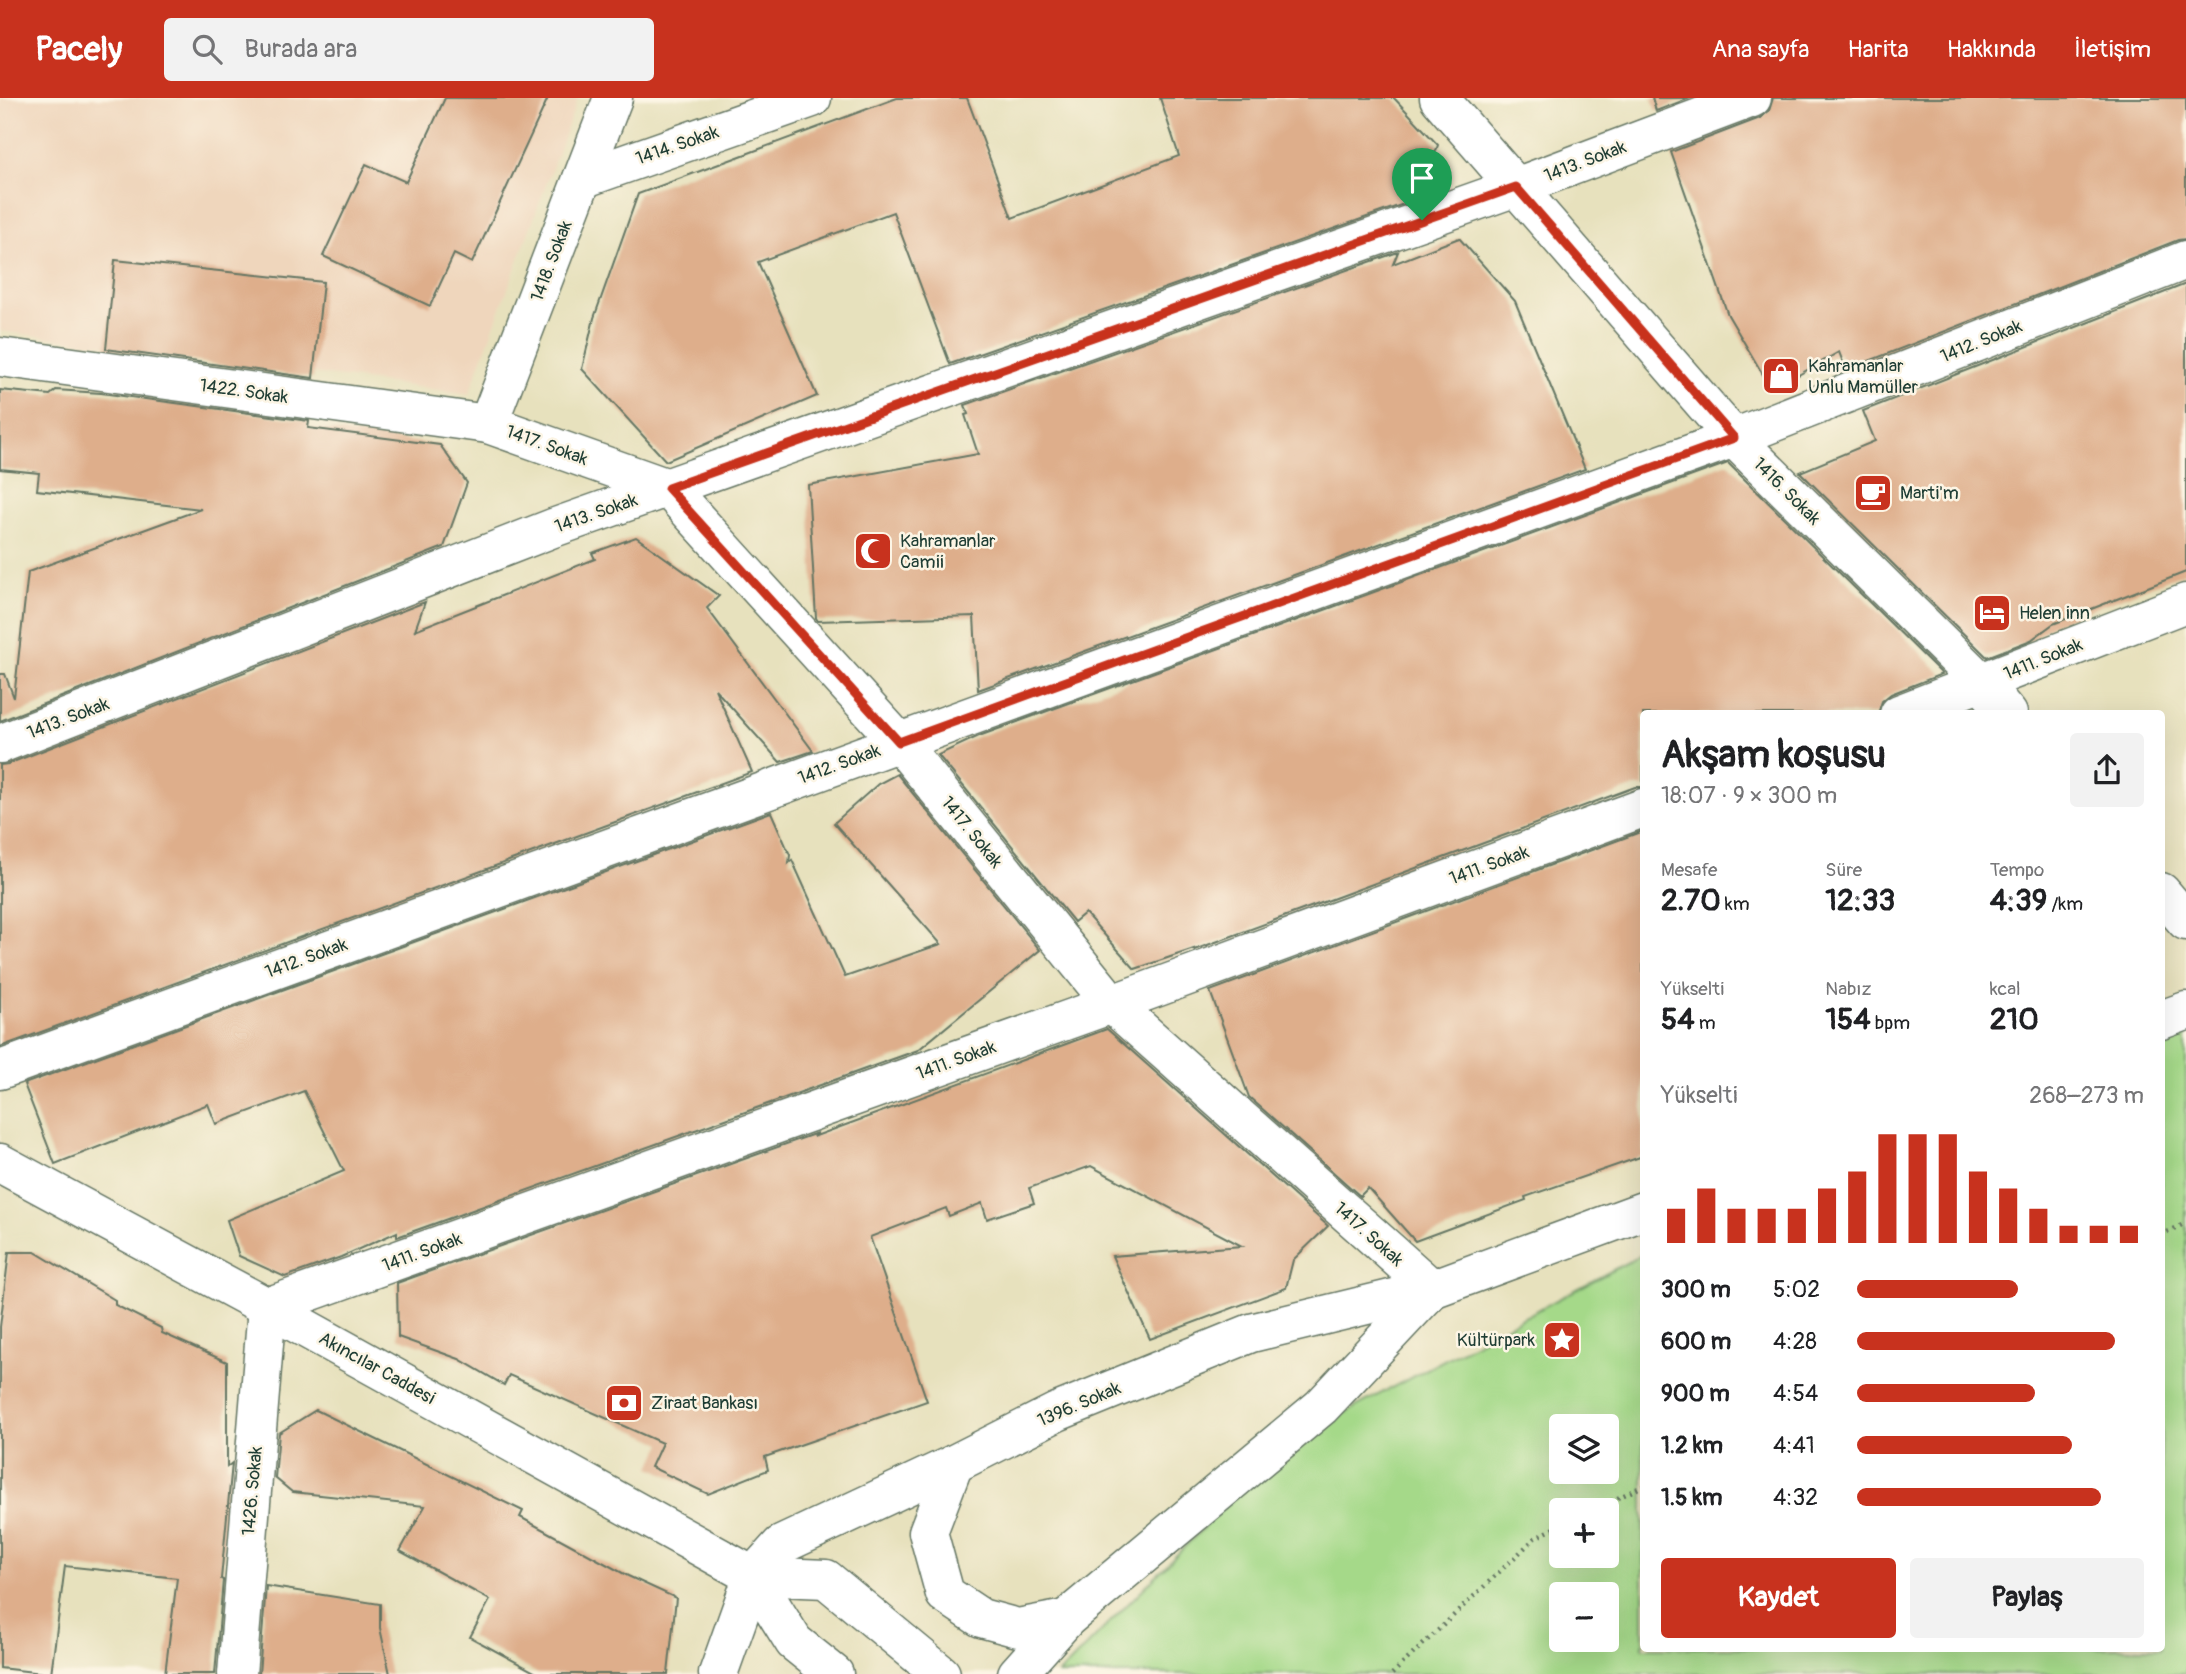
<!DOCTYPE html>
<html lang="tr">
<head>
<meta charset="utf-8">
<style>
  :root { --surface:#fff; --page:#f2f2f2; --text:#202124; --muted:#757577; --accent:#c8321e }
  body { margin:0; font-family:Pangolin,sans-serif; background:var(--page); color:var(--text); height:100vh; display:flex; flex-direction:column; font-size:26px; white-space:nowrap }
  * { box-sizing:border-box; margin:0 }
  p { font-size:23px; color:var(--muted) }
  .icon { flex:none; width:38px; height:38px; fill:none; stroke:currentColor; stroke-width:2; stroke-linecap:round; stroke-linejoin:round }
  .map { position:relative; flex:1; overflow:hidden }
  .panel { position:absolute; left:1640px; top:612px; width:525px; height:942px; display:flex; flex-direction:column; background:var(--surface); border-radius:7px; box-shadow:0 7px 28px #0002 }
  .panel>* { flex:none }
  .controls { position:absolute; left:1549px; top:1316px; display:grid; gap:14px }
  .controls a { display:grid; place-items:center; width:70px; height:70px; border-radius:7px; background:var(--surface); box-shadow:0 7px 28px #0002; font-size:35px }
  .pin { position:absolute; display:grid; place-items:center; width:60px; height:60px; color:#fff; margin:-72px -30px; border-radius:50% 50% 50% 0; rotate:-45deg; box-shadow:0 0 7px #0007 }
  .pin .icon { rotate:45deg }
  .round { display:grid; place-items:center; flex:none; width:74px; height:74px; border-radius:7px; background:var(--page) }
  .headline { display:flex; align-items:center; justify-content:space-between; height:119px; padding:0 21px }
  h1 { font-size:38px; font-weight:700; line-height:52px }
  .metrics { display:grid; grid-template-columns:repeat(3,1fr); gap:10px; height:119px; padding:7px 21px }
  .metrics div { display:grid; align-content:center }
  .metrics b { font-size:30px; font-weight:700 }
  .metrics small { font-size:19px; font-weight:400 }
  .metrics p { font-size:19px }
  .chart { height:196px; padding:14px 21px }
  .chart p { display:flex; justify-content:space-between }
  .chart svg { width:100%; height:126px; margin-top:7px; stroke:var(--accent); stroke-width:6 }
  .primary-button { display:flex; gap:14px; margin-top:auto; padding:14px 21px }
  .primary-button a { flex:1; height:80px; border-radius:7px; background:var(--accent); color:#fff; font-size:28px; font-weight:700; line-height:80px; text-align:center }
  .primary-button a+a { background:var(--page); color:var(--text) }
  ul { padding:0 21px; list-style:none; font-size:23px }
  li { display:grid; grid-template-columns:112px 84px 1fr; align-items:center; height:52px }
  li i { height:18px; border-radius:9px; background:var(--accent) }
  header { display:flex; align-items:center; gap:42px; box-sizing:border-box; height:98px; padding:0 35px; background:var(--accent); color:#fff }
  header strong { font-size:33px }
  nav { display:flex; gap:38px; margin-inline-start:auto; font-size:24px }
  .search { width:490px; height:63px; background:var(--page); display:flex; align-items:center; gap:18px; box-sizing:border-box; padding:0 24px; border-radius:7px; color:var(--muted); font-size:26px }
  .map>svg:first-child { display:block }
</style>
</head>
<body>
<header>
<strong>Pacely</strong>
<div class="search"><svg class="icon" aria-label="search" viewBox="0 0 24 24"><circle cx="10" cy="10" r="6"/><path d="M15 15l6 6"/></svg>Burada ara</div>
<nav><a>Ana sayfa</a><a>Harita</a><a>Hakkında</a><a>İletişim</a></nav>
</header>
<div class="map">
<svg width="2186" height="1576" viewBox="0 0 2186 1576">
  <rect width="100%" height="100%" fill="#fcf5e5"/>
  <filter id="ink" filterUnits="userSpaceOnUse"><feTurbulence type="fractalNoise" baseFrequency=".0143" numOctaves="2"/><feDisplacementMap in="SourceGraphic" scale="14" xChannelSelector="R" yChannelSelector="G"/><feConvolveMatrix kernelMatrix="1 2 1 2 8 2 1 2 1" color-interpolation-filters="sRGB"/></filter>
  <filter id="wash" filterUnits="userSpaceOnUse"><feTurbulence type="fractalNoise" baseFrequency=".00686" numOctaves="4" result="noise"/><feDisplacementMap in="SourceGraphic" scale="28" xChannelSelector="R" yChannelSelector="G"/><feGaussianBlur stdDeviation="1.57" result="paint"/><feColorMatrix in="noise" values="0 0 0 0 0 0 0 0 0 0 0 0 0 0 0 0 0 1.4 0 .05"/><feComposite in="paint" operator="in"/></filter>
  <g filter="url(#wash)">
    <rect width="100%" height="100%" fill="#e7e1bd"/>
    <polygon fill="#efd6bc" points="0,0 578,0 469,296 0,233"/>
    <path fill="#a5d989" stroke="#628b5e" stroke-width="2" fill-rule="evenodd" d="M 2186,931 L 2186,1576 L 1059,1576 L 1286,1346 L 1643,1156 L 1643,1550 L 2161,1550 L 2161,941 ZM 1561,1328 L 1606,1328 L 1606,1374 L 1561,1374 ZM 1561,1412 L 1606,1412 L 1606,1458 L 1561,1458 ZM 1561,1496 L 1606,1496 L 1606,1542 L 1561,1542 Z"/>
    <g id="blocks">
      <g fill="#deae8b">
        <polygon points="445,0 548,0 472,165 454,156 430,208 323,158 366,66 406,84"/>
        <polygon points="897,0 967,0 1012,120 1179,58 1160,0 1394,0 1438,47 1418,101 950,266 893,114 758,164 817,298 666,363 582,271 594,220 638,96"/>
        <polygon points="1652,0 1690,0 1656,13"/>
        <polygon points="1773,0 2186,0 2186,141 2178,142 1846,272 1839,254 1772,292 1728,217 1671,54 1760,20 1769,13"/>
        <polygon points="1459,140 1515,203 1585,371 978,592 974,518 818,523 816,520 808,387 978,356 965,317 968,316 965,307 1398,154 1393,166"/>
        <polygon points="115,162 323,184 313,280 106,251"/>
        <polygon points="2186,186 2186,474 2053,526 2031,542 1987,559 1800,374 1875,343 1863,313"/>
        <polygon points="0,292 50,297 56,292 101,295 309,323 308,330 440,347 467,385 444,449 0,623 0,576 5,576 14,600 28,474 201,411 37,392 39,375 0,371"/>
        <polygon points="1728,365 1942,576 1891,596 1882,603 1878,616 1643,616 1643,689 1635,689 1194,852 1194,851 1135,871 1085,815 1074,824 938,657 979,638"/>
        <polygon points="636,439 719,498 707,510 813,653 780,664 715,591 752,674 0,949 0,667 8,666 425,504 415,532 595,461 592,455"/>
        <polygon points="897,676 1040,852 918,952 397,1139 397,1134 341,1159 285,1179 239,1158 227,1122 344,1073 304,993 216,1026 208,1006 55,1066 24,986 771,714 790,757 789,765 792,762 845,879 941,846 834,725 878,686"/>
        <polygon points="1643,733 1643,1058 1525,1099 1526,1102 1415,1143 1368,1090 1360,1098 1249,999 1210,893"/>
        <polygon points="1107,931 1328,1128 1293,1162 1286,1190 1150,1241 1112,1158 1242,1148 1091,1068 1029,1090 1034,1105 987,1121 982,1105 949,1118 946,1110 870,1139 927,1303 765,1359 768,1372 708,1396 651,1369 662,1345 509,1277 504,1287 459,1261 398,1239 397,1185 817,1035 813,1039"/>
        <polygon points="9,1154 35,1154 115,1202 115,1207 161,1230 162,1235 227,1264 227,1369 232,1365 221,1481 223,1482 215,1576 165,1576 177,1480 65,1468 51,1576 0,1570 0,1229"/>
        <polygon points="316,1312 523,1413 520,1419 628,1478 676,1500 668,1576 538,1576 470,1539 490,1502 400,1453 425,1408 292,1394 275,1380 279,1335"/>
        <polygon points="266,1488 380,1506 380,1530 390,1576 259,1576"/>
      </g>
    </g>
  </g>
  <g filter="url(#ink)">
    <use href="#blocks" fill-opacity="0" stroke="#657664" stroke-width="2"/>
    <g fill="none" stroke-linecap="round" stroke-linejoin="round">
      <defs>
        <g id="minor">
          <polyline points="1439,0 1734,340 1982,585 2008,616"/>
          <polyline points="582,81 812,0"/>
          <polyline points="0,259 488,326 668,390 899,644 1112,906 1432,1191"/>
          <polyline points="488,326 613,0"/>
          <polyline points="1899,616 2186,505"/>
          <polyline points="0,646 553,430 1516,89 1752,0"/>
          <polyline points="2161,794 2186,823"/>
          <polyline points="2161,922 2186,913"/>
          <polyline points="0,972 1734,340 2186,162"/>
          <polyline points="0,1065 267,1209 753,1478 826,1481 941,1576"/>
          <polyline points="954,1366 928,1434 945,1496 981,1520 1018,1530 1066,1521"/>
          <polyline points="753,1478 794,1544 834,1576"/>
          <polyline points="237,1576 267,1209 1112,906 1643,710"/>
          <polyline points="718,1576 753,1478 781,1447 954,1366 1057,1314 1251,1235 1432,1191 1643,1113"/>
          <polyline points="1017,1576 1066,1521 1321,1309 1432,1191"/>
        </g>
      </defs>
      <use href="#minor" stroke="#657664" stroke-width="41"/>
      <g stroke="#657664" stroke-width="4.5" stroke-dasharray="2 5" stroke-linecap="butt">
        <polyline points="2161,1137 2186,1125"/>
        <polyline points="1592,1412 1643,1388"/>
        <polyline points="1392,1576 1535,1440 1561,1427"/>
      </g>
      <use href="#minor" stroke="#fff" stroke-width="38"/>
    </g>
  </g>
  <g fill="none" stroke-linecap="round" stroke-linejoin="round" filter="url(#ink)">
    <defs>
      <polygon id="route" points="1516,89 1734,340 899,644 668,390"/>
    </defs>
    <use href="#route" stroke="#fff" stroke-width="14"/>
    <use href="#route" stroke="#c8321e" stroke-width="9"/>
  </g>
  <defs>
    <symbol id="shop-square" viewBox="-11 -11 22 22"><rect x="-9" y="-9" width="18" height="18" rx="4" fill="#c8321e" stroke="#fcf5e5"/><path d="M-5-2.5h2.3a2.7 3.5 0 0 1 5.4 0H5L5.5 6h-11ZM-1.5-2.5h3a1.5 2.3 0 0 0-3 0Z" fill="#fff"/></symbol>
    <symbol id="cafe-square" viewBox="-11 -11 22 22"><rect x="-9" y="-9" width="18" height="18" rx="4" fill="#c8321e" stroke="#fcf5e5"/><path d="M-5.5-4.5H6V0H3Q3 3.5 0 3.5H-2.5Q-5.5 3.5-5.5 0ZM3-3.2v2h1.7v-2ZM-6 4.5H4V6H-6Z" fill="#fff"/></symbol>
    <symbol id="mosque-square" viewBox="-11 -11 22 22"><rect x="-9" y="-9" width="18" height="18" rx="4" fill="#c8321e" stroke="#fcf5e5"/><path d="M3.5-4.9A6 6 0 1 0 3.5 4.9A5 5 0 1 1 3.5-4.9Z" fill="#fff"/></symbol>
    <symbol id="hotel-square" viewBox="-11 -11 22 22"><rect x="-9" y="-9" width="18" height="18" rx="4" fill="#c8321e" stroke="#fcf5e5"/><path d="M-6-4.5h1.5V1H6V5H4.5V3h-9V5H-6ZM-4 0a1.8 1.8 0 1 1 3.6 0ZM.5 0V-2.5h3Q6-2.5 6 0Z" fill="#fff"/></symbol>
    <symbol id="sight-square" viewBox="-11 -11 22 22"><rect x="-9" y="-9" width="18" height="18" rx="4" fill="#c8321e" stroke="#fcf5e5"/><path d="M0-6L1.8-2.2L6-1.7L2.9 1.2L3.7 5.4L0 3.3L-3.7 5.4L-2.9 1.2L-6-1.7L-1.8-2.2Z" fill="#fff"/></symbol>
    <symbol id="bank-square" viewBox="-11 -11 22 22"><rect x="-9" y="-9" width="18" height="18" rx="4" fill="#c8321e" stroke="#fcf5e5"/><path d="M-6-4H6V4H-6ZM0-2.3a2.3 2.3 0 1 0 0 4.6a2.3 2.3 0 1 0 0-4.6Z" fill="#fff"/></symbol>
  </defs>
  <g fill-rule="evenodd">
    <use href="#shop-square" x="1759" y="256" width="44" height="44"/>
    <use href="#cafe-square" x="1851" y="373" width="44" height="44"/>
    <use href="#mosque-square" x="851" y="431" width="44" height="44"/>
    <use href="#hotel-square" x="1970" y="493" width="44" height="44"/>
    <use href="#sight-square" x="1540" y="1220" width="44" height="44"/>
    <use href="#bank-square" x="602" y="1283" width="44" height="44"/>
  </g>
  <g text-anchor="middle" stroke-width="5" stroke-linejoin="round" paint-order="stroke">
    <g font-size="18" fill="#1f3d34" stroke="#fcf5e5">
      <text transform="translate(677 47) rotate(-19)" y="6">1414. Sokak</text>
      <text transform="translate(1585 63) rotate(-21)" y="6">1413. Sokak</text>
      <text transform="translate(551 163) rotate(-69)" y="6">1418. Sokak</text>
      <text transform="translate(1981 243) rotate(-22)" y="6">1412. Sokak</text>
      <text transform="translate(244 293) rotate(8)" y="6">1422. Sokak</text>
      <text transform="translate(547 347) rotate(20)" y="6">1417. Sokak</text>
      <text transform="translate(1787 393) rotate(45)" y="6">1416. Sokak</text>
      <text transform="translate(596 415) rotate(-19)" y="6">1413. Sokak</text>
      <text transform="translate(2043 561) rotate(-22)" y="6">1411. Sokak</text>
      <text transform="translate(68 620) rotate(-21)" y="6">1413. Sokak</text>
      <text transform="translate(839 666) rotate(-20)" y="6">1412. Sokak</text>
      <text transform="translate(972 734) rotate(51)" y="6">1417. Sokak</text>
      <text transform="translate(1489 767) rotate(-20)" y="6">1411. Sokak</text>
      <text transform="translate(306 860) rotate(-20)" y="6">1412. Sokak</text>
      <text transform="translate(956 962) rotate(-20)" y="6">1411. Sokak</text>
      <text transform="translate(1369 1136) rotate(42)" y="6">1417. Sokak</text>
      <text transform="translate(422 1154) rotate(-20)" y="6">1411. Sokak</text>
      <text transform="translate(377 1270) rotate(29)" y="6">Akıncılar Caddesi</text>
      <text transform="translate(1079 1306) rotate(-23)" y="6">1396. Sokak</text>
      <text transform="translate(252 1393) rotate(-85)" y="6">1426. Sokak</text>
    </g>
    <g font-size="18" fill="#1f3d34" stroke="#fcf5e5" text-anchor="start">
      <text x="1808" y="274">Kahramanlar<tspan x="1808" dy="21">Unlu Mamüller</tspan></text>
      <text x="1900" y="401">Marti'm</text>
      <text x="900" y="449">Kahramanlar<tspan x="900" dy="21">Camii</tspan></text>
      <text x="2019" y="521">Helen inn</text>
      <text x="1535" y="1248" text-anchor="end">Kültürpark</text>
      <text x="651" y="1311">Ziraat Bankası</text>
    </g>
  </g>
</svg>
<div class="controls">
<a><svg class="icon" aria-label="layers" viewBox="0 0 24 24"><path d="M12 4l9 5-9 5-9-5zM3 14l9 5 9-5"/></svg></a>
<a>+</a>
<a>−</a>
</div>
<div class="pin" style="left:1422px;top:122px;background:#1e9e55"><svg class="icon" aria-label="arrive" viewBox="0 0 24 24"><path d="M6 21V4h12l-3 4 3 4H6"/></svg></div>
<section class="panel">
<div class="headline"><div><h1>Akşam koşusu</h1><p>18:07 · 9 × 300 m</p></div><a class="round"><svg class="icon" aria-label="share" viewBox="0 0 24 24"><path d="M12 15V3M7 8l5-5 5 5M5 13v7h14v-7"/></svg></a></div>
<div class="metrics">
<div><p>Mesafe</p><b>2.70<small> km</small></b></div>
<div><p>Süre</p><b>12:33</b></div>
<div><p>Tempo</p><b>4:39<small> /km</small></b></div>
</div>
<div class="metrics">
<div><p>Yükselti</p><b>54<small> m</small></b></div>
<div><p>Nabız</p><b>154<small> bpm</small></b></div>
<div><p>kcal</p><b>210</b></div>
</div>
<div class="chart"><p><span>Yükselti</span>268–273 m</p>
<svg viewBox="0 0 160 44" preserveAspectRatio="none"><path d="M5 44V32M15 44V25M25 44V32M35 44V32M45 44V32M55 44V25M65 44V19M75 44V6M85 44V6M95 44V6M105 44V19M115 44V25M125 44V32M135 44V38M145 44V38M155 44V38"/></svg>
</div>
<ul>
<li><b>300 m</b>5:02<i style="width:56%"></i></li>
<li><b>600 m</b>4:28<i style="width:90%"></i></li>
<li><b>900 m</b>4:54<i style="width:62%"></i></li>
<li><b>1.2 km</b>4:41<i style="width:75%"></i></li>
<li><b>1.5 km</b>4:32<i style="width:85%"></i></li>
</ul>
<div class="primary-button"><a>Kaydet</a><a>Paylaş</a></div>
</section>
</div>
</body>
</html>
